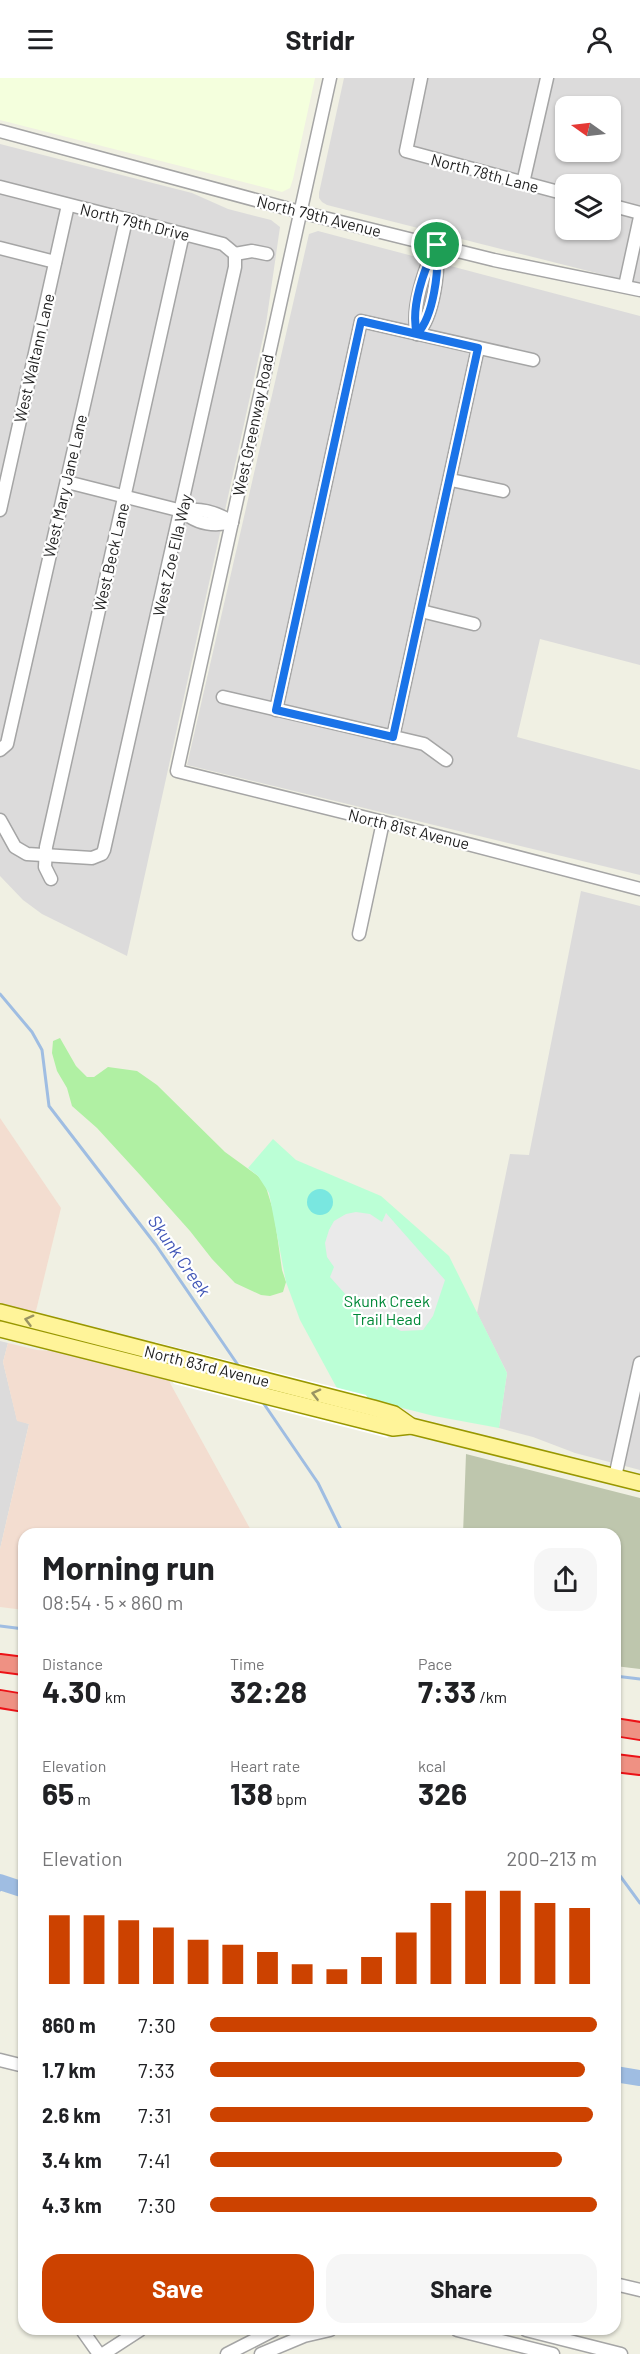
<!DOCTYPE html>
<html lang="en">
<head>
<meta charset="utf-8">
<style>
  :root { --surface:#fff; --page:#f6f6f6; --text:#202124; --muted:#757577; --accent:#cc4200 }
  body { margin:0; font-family:Barlow,sans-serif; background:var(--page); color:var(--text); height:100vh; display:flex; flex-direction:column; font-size:22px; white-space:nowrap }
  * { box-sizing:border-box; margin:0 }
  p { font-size:20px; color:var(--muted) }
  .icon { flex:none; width:33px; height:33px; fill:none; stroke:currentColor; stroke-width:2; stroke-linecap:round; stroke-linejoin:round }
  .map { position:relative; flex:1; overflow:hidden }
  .sheet { position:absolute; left:18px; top:1450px; width:603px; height:807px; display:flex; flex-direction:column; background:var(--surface); border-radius:18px; box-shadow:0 2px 4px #0004 }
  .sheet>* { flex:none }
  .needle { width:39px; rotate:284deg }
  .tools { position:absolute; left:555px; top:18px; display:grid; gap:12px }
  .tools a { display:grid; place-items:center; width:66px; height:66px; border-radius:12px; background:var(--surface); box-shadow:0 2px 4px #0004; font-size:30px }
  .pin { position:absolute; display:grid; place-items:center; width:51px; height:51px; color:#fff; margin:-26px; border:3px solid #fff; border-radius:50%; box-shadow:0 2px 6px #0007 }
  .round { display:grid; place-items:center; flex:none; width:63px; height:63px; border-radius:18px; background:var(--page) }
  .summary { display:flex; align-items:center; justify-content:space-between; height:102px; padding:0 24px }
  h1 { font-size:33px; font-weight:700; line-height:45px }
  .stats { display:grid; grid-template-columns:repeat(3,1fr); gap:9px; height:102px; padding:6px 24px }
  .stats div { display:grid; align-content:center }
  .stats b { font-size:30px; font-weight:700 }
  .stats small { font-size:16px; font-weight:400 }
  .stats p { font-size:16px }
  .chart { height:168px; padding:12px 24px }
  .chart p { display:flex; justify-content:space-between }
  .chart svg { width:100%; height:108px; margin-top:6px; stroke:var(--accent); stroke-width:6 }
  .action { display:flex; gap:12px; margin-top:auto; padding:12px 24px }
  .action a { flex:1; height:69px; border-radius:18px; background:var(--accent); color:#fff; font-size:24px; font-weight:700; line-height:69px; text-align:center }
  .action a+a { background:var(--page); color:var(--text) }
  ul { padding:0 24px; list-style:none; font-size:20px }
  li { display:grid; grid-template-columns:96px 72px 1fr; align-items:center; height:45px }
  li i { height:15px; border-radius:8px; background:var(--accent) }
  header { display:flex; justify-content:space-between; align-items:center; height:78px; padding:0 24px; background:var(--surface); font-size:27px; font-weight:700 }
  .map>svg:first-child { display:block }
</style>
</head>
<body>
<header><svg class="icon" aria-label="menu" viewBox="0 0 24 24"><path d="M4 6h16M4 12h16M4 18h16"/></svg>Stridr<svg class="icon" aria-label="person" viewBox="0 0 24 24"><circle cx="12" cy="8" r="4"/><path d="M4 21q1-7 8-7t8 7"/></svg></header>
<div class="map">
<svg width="640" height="2276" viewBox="0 0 640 2276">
  <rect width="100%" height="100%" fill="#f0f0e3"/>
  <g fill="#dcdbdb" fill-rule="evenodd">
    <path d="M 344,0 L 640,0 L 640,206 L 327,127 L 322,124 L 319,120 L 319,115 ZM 566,28 L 610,28 L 610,74 L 566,74 ZM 566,106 L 610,106 L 610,152 L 566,152 Z"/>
    <polygon points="0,66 192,115 228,131 271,142 280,149 266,246 127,878 42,836 23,822 0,798"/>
    <polygon points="318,153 640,238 640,587 540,561 517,659 640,692 640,797 187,687 309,156"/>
    <polygon points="581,813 640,828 640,1392 575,1375 533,1359 499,1350 507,1295 477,1235 510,1076 529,1077"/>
    <polygon points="0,1263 8,1265 3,1284 17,1342 29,1346 0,1471"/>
  </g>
  <g fill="#f3ddd0">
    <polygon points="0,1040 61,1130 35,1237 0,1227"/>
    <polygon points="8,1265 37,1272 69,1274 171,1300 170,1305 253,1456 24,1456 24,1532 0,1529 0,1471 29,1346 17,1343 3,1284"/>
  </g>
  <polygon fill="#f4ffdd" points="0,0 315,0 293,101 290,110 282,114 0,42"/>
  <polygon fill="#bec6ad" points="466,1376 640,1420 640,1591 615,1588 615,1456 463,1456"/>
  <polygon fill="#b0f0a3" points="60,960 76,988 87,999 94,999 108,989 137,993 157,1007 225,1074 258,1098 265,1106 274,1135 282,1192 286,1204 283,1214 270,1218 261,1217 235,1205 212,1181 190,1153 141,1098 97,1050 72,1028 67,1010 57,993 52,975 53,963"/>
  <polygon fill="#bbffd6" points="273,1061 296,1082 381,1118 449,1178 507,1295 499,1350 434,1338 339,1314 300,1242 286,1204 269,1115 258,1098 248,1090"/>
  <circle fill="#79e7e0" cx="320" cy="1124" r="13"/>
  <polygon fill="#eaeaea" points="356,1134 370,1136 382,1144 386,1135 445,1202 433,1238 423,1252 401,1253 381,1243 377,1252 358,1231 361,1220 358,1218 355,1227 330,1199 334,1189 327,1179 325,1165 329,1152 334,1143 346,1136"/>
  <polygon fill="#fff" points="155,1264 366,1317 388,1360 174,1306 154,1267"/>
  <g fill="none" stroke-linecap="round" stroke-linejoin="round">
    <g stroke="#9fbde2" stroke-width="3">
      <polyline points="0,916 32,954 42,972 49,1028 156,1167 240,1290"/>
      <polyline points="262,1323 318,1405 343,1456"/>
      <polyline points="0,1548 24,1551"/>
      <polyline points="615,1598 640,1601"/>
      <polyline points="615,1791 640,1825"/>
      <polyline points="0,1812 8,1807"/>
    </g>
    <g stroke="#9fbde2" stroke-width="16">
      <polyline points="0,1804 24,1812"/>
      <polyline points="615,1996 640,2000"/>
    </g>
    <defs>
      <g id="minor">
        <polyline points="330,0 177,693 383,744 640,811"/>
        <polyline points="421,0 406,73 566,116"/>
        <polyline points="0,53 300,134 494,182 640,212"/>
        <polyline points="523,105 547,0"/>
        <polyline points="0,109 223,166 235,176"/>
        <polyline points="610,127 640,135"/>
        <polyline points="0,170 55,184"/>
        <polyline points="235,176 252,173 267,176"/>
        <polyline points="625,208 640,139"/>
        <path d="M 417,256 C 434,238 439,192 437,167"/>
        <path d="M 417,256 C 411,231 424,191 436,169"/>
        <polyline points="451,402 503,413"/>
        <path d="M 67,404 L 182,433 C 197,446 213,449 232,444"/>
        <polyline points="0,432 68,127"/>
        <path d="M 182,433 C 200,429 216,434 232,444"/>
        <polyline points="421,533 474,546"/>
        <polyline points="223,619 424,666 446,682"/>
        <polyline points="276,632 361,243 533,282"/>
        <polyline points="393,659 478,270"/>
        <polyline points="0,672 7,666 9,657 126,142"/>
        <polyline points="0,742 15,769 27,776 92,780 102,776 104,772 235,189 235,176"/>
        <polyline points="51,801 45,789 46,769 183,156"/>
        <polyline points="359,856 383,744"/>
        <polyline points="615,1399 640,1285"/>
        <polyline points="0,1982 24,1988"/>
        <polyline points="615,2206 640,2212"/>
        <polyline points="82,2252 99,2276"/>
        <polyline points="457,2252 553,2276"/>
        <polyline points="526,2252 621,2276"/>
        <polyline points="103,2276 140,2252"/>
        <polyline points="227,2276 274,2252"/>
        <polyline points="261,2276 304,2258 330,2252"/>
      </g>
      <g id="major">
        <polyline points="0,1234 373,1330 394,1336 411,1348 640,1405"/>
        <polyline points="0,1251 393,1350 411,1348"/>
      </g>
      <g id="highway">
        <polyline points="0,1585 24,1588"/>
        <polyline points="0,1621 24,1625"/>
        <polyline points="615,1649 640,1653"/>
        <polyline points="615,1685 640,1688"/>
      </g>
    </defs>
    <use href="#minor" stroke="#a5a5a5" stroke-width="15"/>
    <use href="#major" stroke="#989700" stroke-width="18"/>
    <use href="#highway" stroke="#ec1217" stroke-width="20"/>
    <use href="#minor" stroke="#fff" stroke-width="12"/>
    <use href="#major" stroke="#fff499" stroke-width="15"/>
    <use href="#highway" stroke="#ef9183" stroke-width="16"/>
  </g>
  <defs><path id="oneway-chevron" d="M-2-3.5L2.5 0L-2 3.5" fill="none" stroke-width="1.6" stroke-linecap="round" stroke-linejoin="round" transform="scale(1.5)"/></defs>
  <g stroke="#9a9462">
    <use href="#oneway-chevron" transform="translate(29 1242) rotate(-165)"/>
    <use href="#oneway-chevron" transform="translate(316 1316) rotate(-166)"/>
  </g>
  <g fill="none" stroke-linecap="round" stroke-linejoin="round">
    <defs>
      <path id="route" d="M 437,167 C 424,190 410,230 417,256 L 478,270 L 393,659 L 276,632 L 361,243 L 417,256 C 434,238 439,192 437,167"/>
    </defs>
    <use href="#route" stroke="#fff" stroke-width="12"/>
    <use href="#route" stroke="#1a73e8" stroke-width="8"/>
  </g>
  <g text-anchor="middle" stroke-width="4.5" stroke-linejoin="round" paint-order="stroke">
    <g font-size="16" fill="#1e1e1e" stroke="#fff">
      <text transform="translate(485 95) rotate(15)" y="6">North 78th Lane</text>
      <text transform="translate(319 138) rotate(14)" y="6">North 79th Avenue</text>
      <text transform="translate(135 144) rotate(14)" y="6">North 79th Drive</text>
      <text transform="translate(34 280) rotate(-77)" y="6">West Waltann Lane</text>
      <text transform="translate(253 347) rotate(-78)" y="6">West Greenway Road</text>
      <text transform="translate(65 408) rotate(-77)" y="6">West Mary Jane Lane</text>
      <text transform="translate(172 477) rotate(-77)" y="6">West Zoe Ella Way</text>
      <text transform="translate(111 479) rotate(-77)" y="6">West Beck Lane</text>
      <text transform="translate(409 751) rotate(14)" y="6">North 81st Avenue</text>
      <text transform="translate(207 1288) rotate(14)" y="6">North 83rd Avenue</text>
    </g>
    <g font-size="16" fill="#008837" stroke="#fff">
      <text x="387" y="1229">Skunk Creek<tspan x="387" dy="18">Trail Head</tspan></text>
    </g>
    <g font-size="18" font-style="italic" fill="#4156b7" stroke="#fff">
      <text transform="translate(179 1178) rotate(55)" y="6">Skunk Creek</text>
    </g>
  </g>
</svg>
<div class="tools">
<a><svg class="needle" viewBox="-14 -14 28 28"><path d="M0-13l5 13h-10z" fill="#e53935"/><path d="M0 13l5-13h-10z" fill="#757577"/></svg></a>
<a><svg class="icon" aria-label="layers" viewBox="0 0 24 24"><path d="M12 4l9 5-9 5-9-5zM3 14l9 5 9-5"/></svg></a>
</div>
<div class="pin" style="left:437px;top:167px;background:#1e9e55"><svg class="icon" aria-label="arrive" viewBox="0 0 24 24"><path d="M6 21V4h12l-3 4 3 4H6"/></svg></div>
<section class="sheet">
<div class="summary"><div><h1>Morning run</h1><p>08:54 · 5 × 860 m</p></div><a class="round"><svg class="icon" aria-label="share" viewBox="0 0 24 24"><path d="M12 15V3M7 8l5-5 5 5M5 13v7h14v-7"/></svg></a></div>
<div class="stats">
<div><p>Distance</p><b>4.30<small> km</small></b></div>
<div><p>Time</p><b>32:28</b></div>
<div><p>Pace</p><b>7:33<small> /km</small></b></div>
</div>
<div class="stats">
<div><p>Elevation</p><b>65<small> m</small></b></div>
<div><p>Heart rate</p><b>138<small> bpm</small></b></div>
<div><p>kcal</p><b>326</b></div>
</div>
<div class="chart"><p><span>Elevation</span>200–213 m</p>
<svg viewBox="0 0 160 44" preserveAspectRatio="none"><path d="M5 44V16M15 44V16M25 44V18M35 44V21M45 44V26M55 44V28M65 44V31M75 44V36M85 44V38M95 44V33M105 44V23M115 44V11M125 44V6M135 44V6M145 44V11M155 44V13"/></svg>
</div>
<ul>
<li><b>860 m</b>7:30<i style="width:100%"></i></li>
<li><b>1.7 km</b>7:33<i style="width:97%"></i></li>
<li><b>2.6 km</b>7:31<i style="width:99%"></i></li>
<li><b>3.4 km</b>7:41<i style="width:91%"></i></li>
<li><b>4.3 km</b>7:30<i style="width:100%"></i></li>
</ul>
<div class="action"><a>Save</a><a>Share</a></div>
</section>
</div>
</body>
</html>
